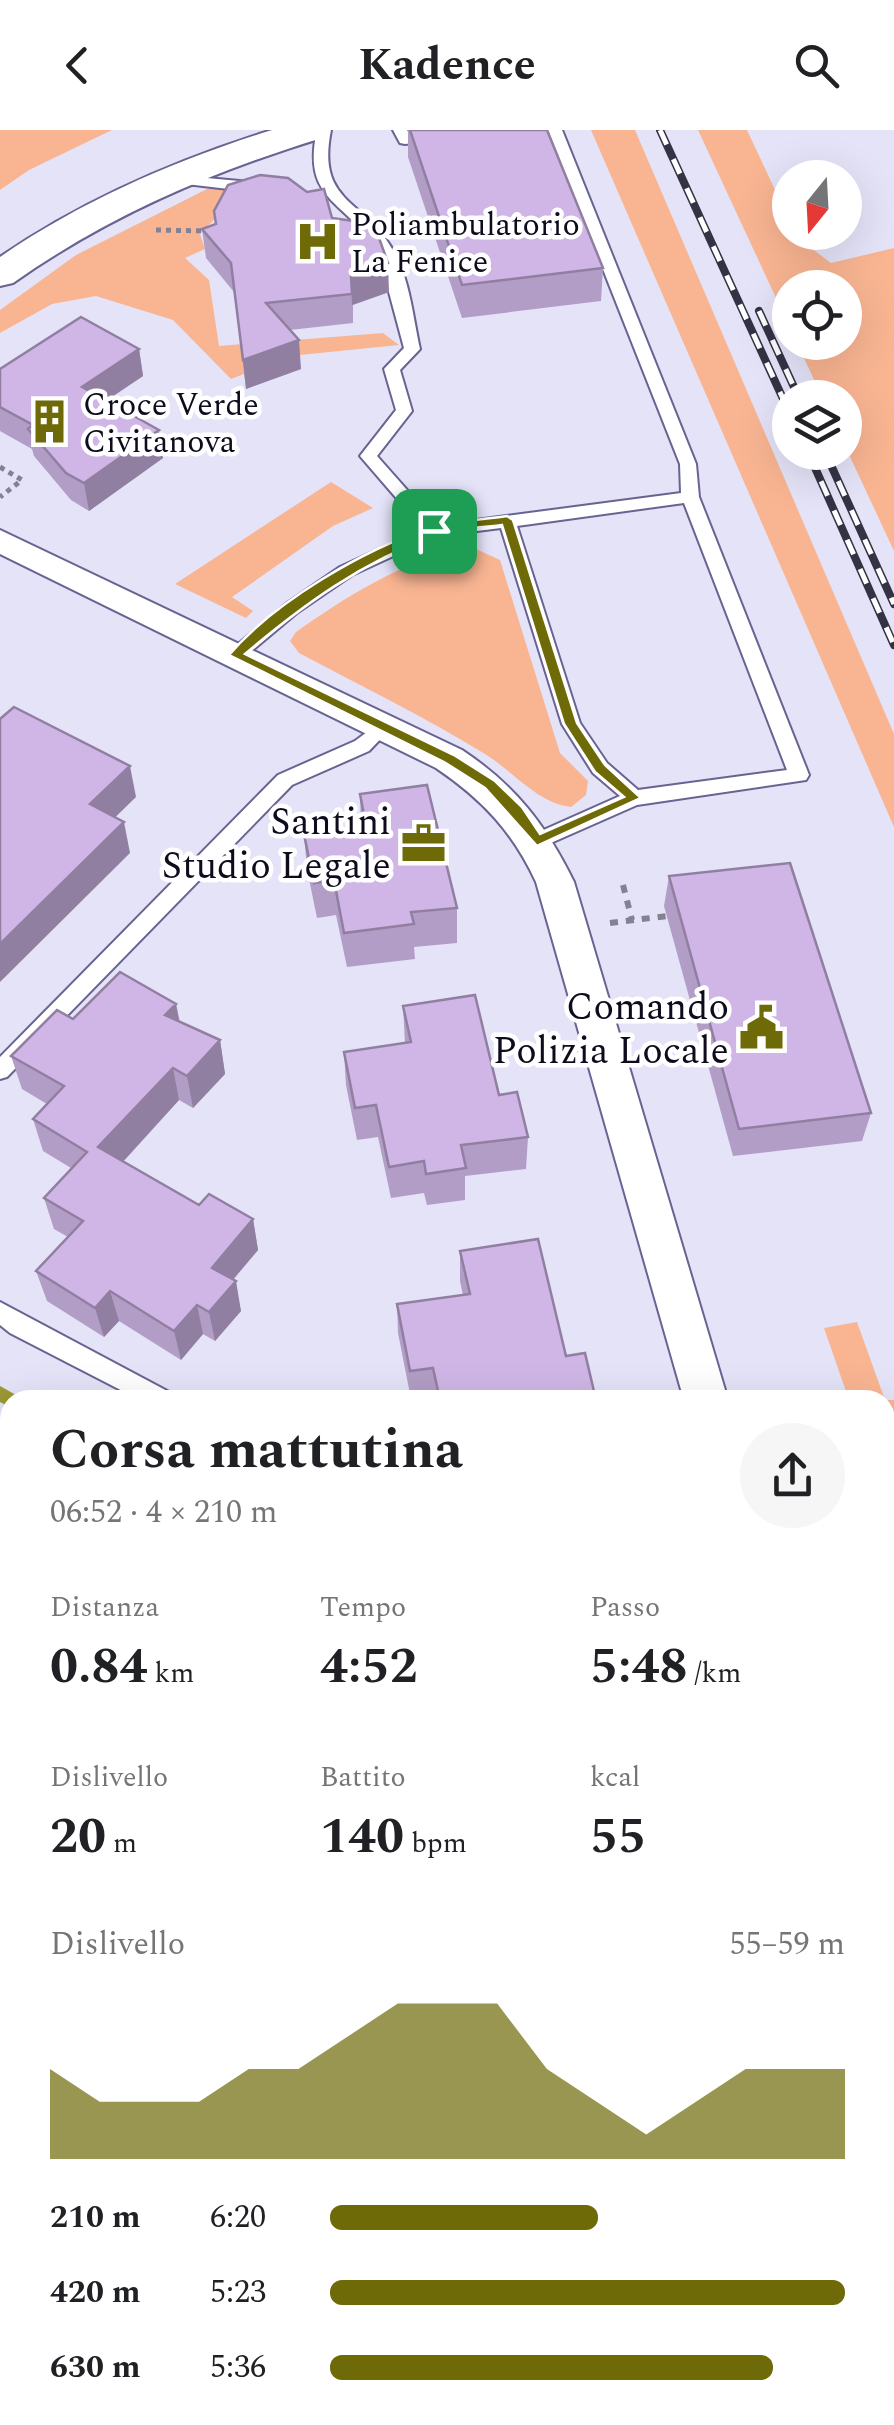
<!DOCTYPE html>
<html lang="it">
<head>
<meta charset="utf-8">
<style>
  :root { --surface:#fff; --page:#f6f6f6; --text:#202124; --muted:#757577; --accent:#6d6a07 }
  body { margin:0; font-family:Spectral,serif; background:var(--page); color:var(--text); height:100vh; display:flex; flex-direction:column; font-size:38px; white-space:nowrap }
  * { box-sizing:border-box; margin:0 }
  p { font-size:32px; color:var(--muted) }
  .icon { flex:none; width:55px; height:55px; fill:none; stroke:currentColor; stroke-width:2; stroke-linecap:round; stroke-linejoin:round }
  .map { position:relative; flex:1; overflow:hidden }
  .drawer { position:absolute; left:0px; top:1260px; width:895px; height:1035px; display:flex; flex-direction:column; background:var(--surface); border-radius:30px 30px 0 0; box-shadow:0 10px 40px #0002 }
  .drawer>* { flex:none }
  .needle { width:65px; rotate:198deg }
  .fabs { position:absolute; left:772px; top:30px; display:grid; gap:20px }
  .fabs a { display:grid; place-items:center; width:90px; height:90px; border-radius:50%; background:var(--surface); box-shadow:0 10px 40px #0002; font-size:50px }
  .pin { position:absolute; display:grid; place-items:center; width:85px; height:85px; color:#fff; margin:-42px; border-radius:20px; box-shadow:0 5px 15px #0006 }
  .round { display:grid; place-items:center; flex:none; width:105px; height:105px; border-radius:52px; background:var(--page) }
  .headline { display:flex; align-items:center; justify-content:space-between; height:170px; padding:0 50px }
  h1 { font-size:55px; font-weight:700; line-height:75px }
  .stats { display:grid; grid-template-columns:repeat(3,1fr); gap:15px; height:170px; padding:10px 50px }
  .stats div { display:grid; align-content:center }
  .stats b { font-size:50px; font-weight:700 }
  .stats small { font-size:28px; font-weight:400 }
  .stats p { font-size:28px }
  .chart { height:280px; padding:20px 50px }
  .chart p { display:flex; justify-content:space-between }
  .chart svg { width:100%; height:180px; margin-top:10px; fill:var(--accent); opacity:.7 }
  ul { padding:0 50px; list-style:none; font-size:32px }
  li { display:grid; grid-template-columns:160px 120px 1fr; align-items:center; height:75px }
  li i { height:25px; border-radius:12px; background:var(--accent) }
  header { display:flex; justify-content:space-between; align-items:center; height:130px; padding:0 50px; background:var(--surface); font-size:45px; font-weight:700 }
  .map>svg:first-child { display:block }
</style>
</head>
<body>
<header><svg class="icon" aria-label="back" viewBox="0 0 24 24"><path d="M15 5l-7 7 7 7"/></svg>Kadence<svg class="icon" aria-label="search" viewBox="0 0 24 24"><circle cx="10" cy="10" r="6"/><path d="M15 15l6 6"/></svg></header>
<div class="map">
<svg width="894" height="2295" viewBox="0 0 894 2295">
  <rect width="100%" height="100%" fill="#e4e3f8"/>
  <g fill="#f9b592">
    <polygon points="0,0 112,0 29,40 0,60"/>
    <polygon points="591,0 635,0 894,604 894,697"/>
    <polygon points="698,0 747,0 790,92 790,102 831,133 894,118 894,421 845,316 845,268 822,267 797,213 845,212 845,158 790,158 790,198"/>
    <polygon points="209,58 244,59 200,104 205,119 185,128 209,150 219,216 383,203 399,215 290,226 231,249 173,190 96,166 52,174 0,203 0,180 76,125"/>
    <polygon points="331,352 373,378 333,396 232,467 253,481 246,488 175,454"/>
    <path d="M 453,419 L 476,419 L 500,430 L 560,623 L 588,651 L 586,665 L 571,677 C 537,673 513,641 485,624 C 425,587 361,556 299,523 L 290,511 L 296,502 C 346,467 394,437 453,419 Z"/>
    <polygon points="857,1192 885,1270 849,1270 824,1198"/>
    <polygon points="885,1270 894,1270 894,1468 885,1469"/>
    <polygon points="0,1305 10,1311 10,1503 0,1498"/>
    <polygon points="894,1518 894,1686 885,1661 885,1519"/>
    <polygon points="10,1662 10,1842 0,1864 0,1666"/>
    <polygon points="894,2012 894,2181 885,2176 885,2022"/>
    <polygon points="10,2253 10,2285 354,2285 350,2295 0,2295 0,2268"/>
  </g>
  <g fill="none" stroke-linecap="round" stroke-linejoin="round">
    <g fill="#9b9933" fill-rule="evenodd">
      <polygon points="0,1256 16,1265 18,1270 10,1270 10,1277 0,1272"/>
      <rect x="885" y="1487" width="9" height="16"/>
    </g>
    <defs>
      <g id="service">
        <path d="M 317,0 L 331,0 C 316,75 365,68 394,122 C 410,151 413,187 420,219 L 400,240 L 412,281 L 377,326 L 438,395 L 681,363 L 680,334 L 548,0 L 562,0 L 696,334 L 699,367 L 809,645 L 806,650 L 637,675 L 544,716 L 530,716 L 527,711 L 530,706 L 620,666 L 593,643 L 562,594 L 501,398 L 437,406 L 352,445 L 298,482 L 242,529 L 230,529 L 230,521 L 286,474 L 340,437 L 423,399 L 360,326 L 396,280 L 384,239 L 404,218 L 378,121 C 346,70 301,72 317,0 ZM 684,373 L 787,640 L 638,660 L 607,633 L 580,593 L 517,396 Z"/>
        <polygon points="393,0 407,0 410,5 502,0 495,4 405,14 400,13"/>
        <polygon points="174,45 262,53 270,58 262,63 169,52 169,46"/>
        <polygon points="383,590 392,597 369,621 292,655 7,947 0,949 0,927 278,645 355,611"/>
        <polygon points="0,1172 171,1263 175,1270 140,1270 10,1203 0,1195"/>
      </g>
      <g id="minor">
        <path d="M 0,400 L 462,620 C 515,655 546,695 574,752 L 728,1270 L 684,1270 L 536,752 C 513,702 482,669 436,638 L 0,424 Z"/>
        <polygon points="885,1771 894,1774 894,1841 885,1837"/>
      </g>
      <path id="tertiary" d="M 272,0 L 327,0 L 322,8 C 211,42 108,86 13,153 L 0,156 L 0,127 C 83,70 176,30 272,0 Z"/>
    </defs>
    <use href="#service" stroke="#686391" stroke-width="4"/>
    <use href="#minor" stroke="#686391" stroke-width="4"/>
    <use href="#tertiary" stroke="#686391" stroke-width="4"/>
    <g stroke="#838194" stroke-width="5" stroke-dasharray="5 5" stroke-linecap="butt">
      <polyline points="156,100 209,101"/>
      <polyline points="0,337 22,350 0,367"/>
    </g>
    <g stroke="#838194" stroke-width="6" stroke-dasharray="8 8" stroke-linecap="butt">
      <polyline points="623,755 632,790"/>
      <polyline points="610,793 667,786"/>
    </g>
    <g stroke="#838194" stroke-width="8" stroke-dasharray="9 9" stroke-linecap="butt">
      <polyline points="0,1498 10,1503"/>
      <polyline points="0,2047 10,2047"/>
      <polyline points="478,2285 487,2295"/>
    </g>
    <use href="#service" fill="#fff" fill-rule="evenodd"/>
    <use href="#minor" fill="#fff" fill-rule="evenodd"/>
    <use href="#tertiary" fill="#fff" fill-rule="evenodd"/>
    <defs>
      <g id="rail">
        <polyline points="660,0 790,284"/>
        <polyline points="759,181 799,268"/>
        <polyline points="808,322 894,515"/>
        <polyline points="825,322 894,474"/>
      </g>
    </defs>
    <use href="#rail" stroke="#343244" stroke-width="8"/>
    <use href="#rail" stroke="#fff" stroke-width="5" stroke-dasharray="16" stroke-linecap="butt"/>
  </g>
  <g fill="#b29dc6">
    <polygon points="408,0 547,0 603,138 601,171 462,188 408,27"/>
    <polygon points="214,81 332,88 389,162 353,175 353,193 290,200 301,239 246,259 234,162 206,128 202,99 216,94"/>
    <polygon points="139,219 143,246 106,271 163,328 89,381 71,370 34,326 32,319 0,301 0,239"/>
    <polygon points="360,664 457,778 457,813 414,817 415,829 347,837 336,785 317,788 307,739 304,704 361,696"/>
    <polygon points="669,746 871,983 862,1011 733,1026 664,776"/>
    <polygon points="176,874 180,892 220,910 225,944 193,978 179,970 123,1032 199,1075 253,1089 258,1120 233,1150 241,1181 215,1211 203,1204 181,1230 119,1191 104,1207 47,1171 36,1141 68,1107 54,1099 44,1068 71,1038 43,1021 33,989 47,974 22,959 11,926 73,889"/>
    <polygon points="403,876 499,965 528,1007 526,1039 465,1046 465,1070 427,1075 424,1063 391,1068 378,1007 357,1010 346,955 344,922 405,913"/>
    <polygon points="460,1121 566,1226 596,1270 434,1270 434,1266 411,1269 398,1203 397,1174 463,1165 460,1151"/>
    <polygon points="555,2285 776,2285 773,2295 557,2295 554,2287"/>
    <polygon points="803,2285 885,2285 894,2295 823,2295"/>
  </g>
  <g fill="#917fa1">
    <polygon points="388,133 389,162 352,175 351,146"/>
    <polygon points="299,210 301,239 246,259 243,230"/>
    <polygon points="139,219 143,246 86,284 82,257"/>
    <polygon points="159,300 163,328 89,381 84,353"/>
    <polygon points="130,636 136,667 97,705 90,674"/>
    <polygon points="124,692 130,723 0,852 0,814"/>
    <polygon points="176,874 182,908 165,885"/>
    <polygon points="220,910 225,944 193,978 187,946"/>
    <polygon points="173,938 179,970 107,1049 98,1017"/>
    <polygon points="253,1089 258,1120 218,1167 212,1138"/>
    <polygon points="236,1151 241,1181 215,1211 209,1182"/>
    <polygon points="110,1161 119,1191 104,1207 95,1178"/>
    <polygon points="197,1175 203,1204 181,1230 174,1201"/>
    <polygon points="10,1623 10,1662 0,1666 0,1640"/>
    <polygon points="3,2230 10,2232 10,2253 5,2265 0,2268 0,2238"/>
  </g>
  <g fill="#cfb6e6" stroke="#917fa1" stroke-width="2.5">
    <polygon points="410,0 547,0 603,138 462,155"/>
    <polygon points="260,45 288,48 307,62 324,59 332,88 374,94 388,133 351,146 352,164 266,173 299,210 243,230 231,133 202,99 216,94 214,81 228,55"/>
    <polygon points="81,187 139,219 82,257 159,300 84,353 66,343 28,299 33,295 0,277 0,239"/>
    <polygon points="14,577 130,636 90,674 124,692 0,814 0,589"/>
    <polygon points="427,655 457,778 411,782 414,794 344,803 334,750 314,753 304,704 366,695 360,664"/>
    <polygon points="790,733 871,983 739,999 669,746"/>
    <polygon points="120,842 176,874 165,885 220,910 187,946 173,938 98,1017 199,1075 209,1064 253,1089 212,1138 236,1151 209,1182 197,1175 174,1201 110,1161 95,1178 36,1141 83,1091 44,1068 87,1022 33,989 64,956 11,926 57,880 73,889"/>
    <polygon points="475,865 499,965 517,962 528,1007 461,1015 466,1038 426,1044 424,1031 389,1037 376,975 355,978 344,922 411,912 403,876"/>
    <polygon points="538,1109 566,1226 585,1223 596,1270 440,1270 433,1238 410,1241 397,1174 470,1164 460,1121"/>
    <polygon points="0,1530 10,1535 10,1623 0,1640"/>
    <polygon points="0,2122 10,2126 10,2233 3,2230 0,2238"/>
    <polygon points="885,2164 894,2168 894,2295 839,2295 818,2285 885,2285"/>
    <polygon points="350,2285 415,2285 434,2295 346,2295"/>
    <polygon points="559,2285 776,2285 773,2295 562,2295"/>
  </g>
  <path fill="#6d6a07" stroke="#fff" stroke-width="2.5" fill-rule="evenodd" d="M 507,386 L 513,390 L 577,593 L 605,635 L 641,668 L 537,716 L 485,658 L 444,632 L 229,525 C 274,472 364,419 430,398 C 454,390 482,390 507,386 ZM 502,395 L 564,594 L 595,642 L 624,667 L 540,704 L 522,677 L 495,651 L 454,625 L 245,524 C 303,475 362,432 434,406 C 454,398 480,398 502,395 Z"/>
  <defs>
    <symbol id="hospital-bare" viewBox="-9 -9 18 18"><path d="M-5-5h3v3.5h4V-5h3V5h-3V1.5h-4V5h-3Z" fill="#6d6a07" stroke="#fff" stroke-width="2.5" paint-order="stroke"/></symbol>
    <symbol id="building-bare" viewBox="-9 -9 18 18"><path d="M-4-6H4V6H1V3H-1V6H-4ZM-2.5-4.3h1.7v1.8h-1.7ZM.8-4.3h1.7v1.8H.8ZM-2.5-1h1.7V.8h-1.7ZM.8-1h1.7V.8H.8Z" fill="#6d6a07" stroke="#fff" stroke-width="2.5" paint-order="stroke"/></symbol>
    <symbol id="office-bare" viewBox="-9 -9 18 18"><path d="M-6-3h4V-5.5h4V-3h4V5H-6ZM-1-4.5V-3h2v-1.5ZM-6 0V1H6V0Z" fill="#6d6a07" stroke="#fff" stroke-width="2.5" paint-order="stroke"/></symbol>
    <symbol id="civic-bare" viewBox="-9 -9 18 18"><path d="M-.6-6.5H3V-4.5H.6V-3L4-1V1h2V6H-6V1h2V-1L-.6-3ZM-1.2 2.5V6h2.4V2.5Z" fill="#6d6a07" stroke="#fff" stroke-width="2.5" paint-order="stroke"/></symbol>
  </defs>
  <g fill-rule="evenodd">
    <use href="#hospital-bare" x="286" y="80" width="63" height="63"/>
    <use href="#building-bare" x="18" y="260" width="63" height="63"/>
    <use href="#office-bare" x="392" y="682" width="63" height="63"/>
    <use href="#civic-bare" x="730" y="866" width="63" height="63"/>
  </g>
  <g text-anchor="middle" stroke-width="9" stroke-linejoin="round" paint-order="stroke">
    <g font-size="32" fill="#0e0b1d" stroke="#fff" text-anchor="start">
      <text x="351" y="105">Poliambulatorio<tspan x="351" dy="37">La Fenice</tspan></text>
      <text x="83" y="285">Croce Verde<tspan x="83" dy="37">Civitanova</tspan></text>
    </g>
    <g font-size="38" fill="#0e0b1d" stroke="#fff" text-anchor="end">
      <text x="391" y="704">Santini<tspan x="391" dy="44">Studio Legale</tspan></text>
      <text x="729" y="889">Comando<tspan x="729" dy="44">Polizia Locale</tspan></text>
    </g>
  </g>
</svg>
<div class="fabs">
<a><svg class="needle" viewBox="-14 -14 28 28"><path d="M0-13l5 13h-10z" fill="#e53935"/><path d="M0 13l5-13h-10z" fill="#757577"/></svg></a>
<a><svg class="icon" aria-label="locate" viewBox="0 0 24 24"><circle cx="12" cy="12" r="6"/><path d="M12 2v4M12 18v4M2 12h4M18 12h4"/></svg></a>
<a><svg class="icon" aria-label="layers" viewBox="0 0 24 24"><path d="M12 4l9 5-9 5-9-5zM3 14l9 5 9-5"/></svg></a>
</div>
<div class="pin" style="left:434px;top:401px;background:#1e9e55"><svg class="icon" aria-label="arrive" viewBox="0 0 24 24"><path d="M6 21V4h12l-3 4 3 4H6"/></svg></div>
<section class="drawer">
<div class="headline"><div><h1>Corsa mattutina</h1><p>06:52 · 4 × 210 m</p></div><a class="round"><svg class="icon" aria-label="share" viewBox="0 0 24 24"><path d="M12 15V3M7 8l5-5 5 5M5 13v7h14v-7"/></svg></a></div>
<div class="stats">
<div><p>Distanza</p><b>0.84<small> km</small></b></div>
<div><p>Tempo</p><b>4:52</b></div>
<div><p>Passo</p><b>5:48<small> /km</small></b></div>
</div>
<div class="stats">
<div><p>Dislivello</p><b>20<small> m</small></b></div>
<div><p>Battito</p><b>140<small> bpm</small></b></div>
<div><p>kcal</p><b>55</b></div>
</div>
<div class="chart"><p><span>Dislivello</span>55–59 m</p>
<svg viewBox="0 0 160 44" preserveAspectRatio="none"><path d="M0 44V22L10 30L20 30L30 30L40 22L50 22L60 14L70 6L80 6L90 6L100 22L110 30L120 38L130 30L140 22L150 22L160 22V44z"/></svg>
</div>
<ul>
<li><b>210 m</b>6:20<i style="width:52%"></i></li>
<li><b>420 m</b>5:23<i style="width:100%"></i></li>
<li><b>630 m</b>5:36<i style="width:86%"></i></li>
</ul>
</section>
</div>
</body>
</html>
